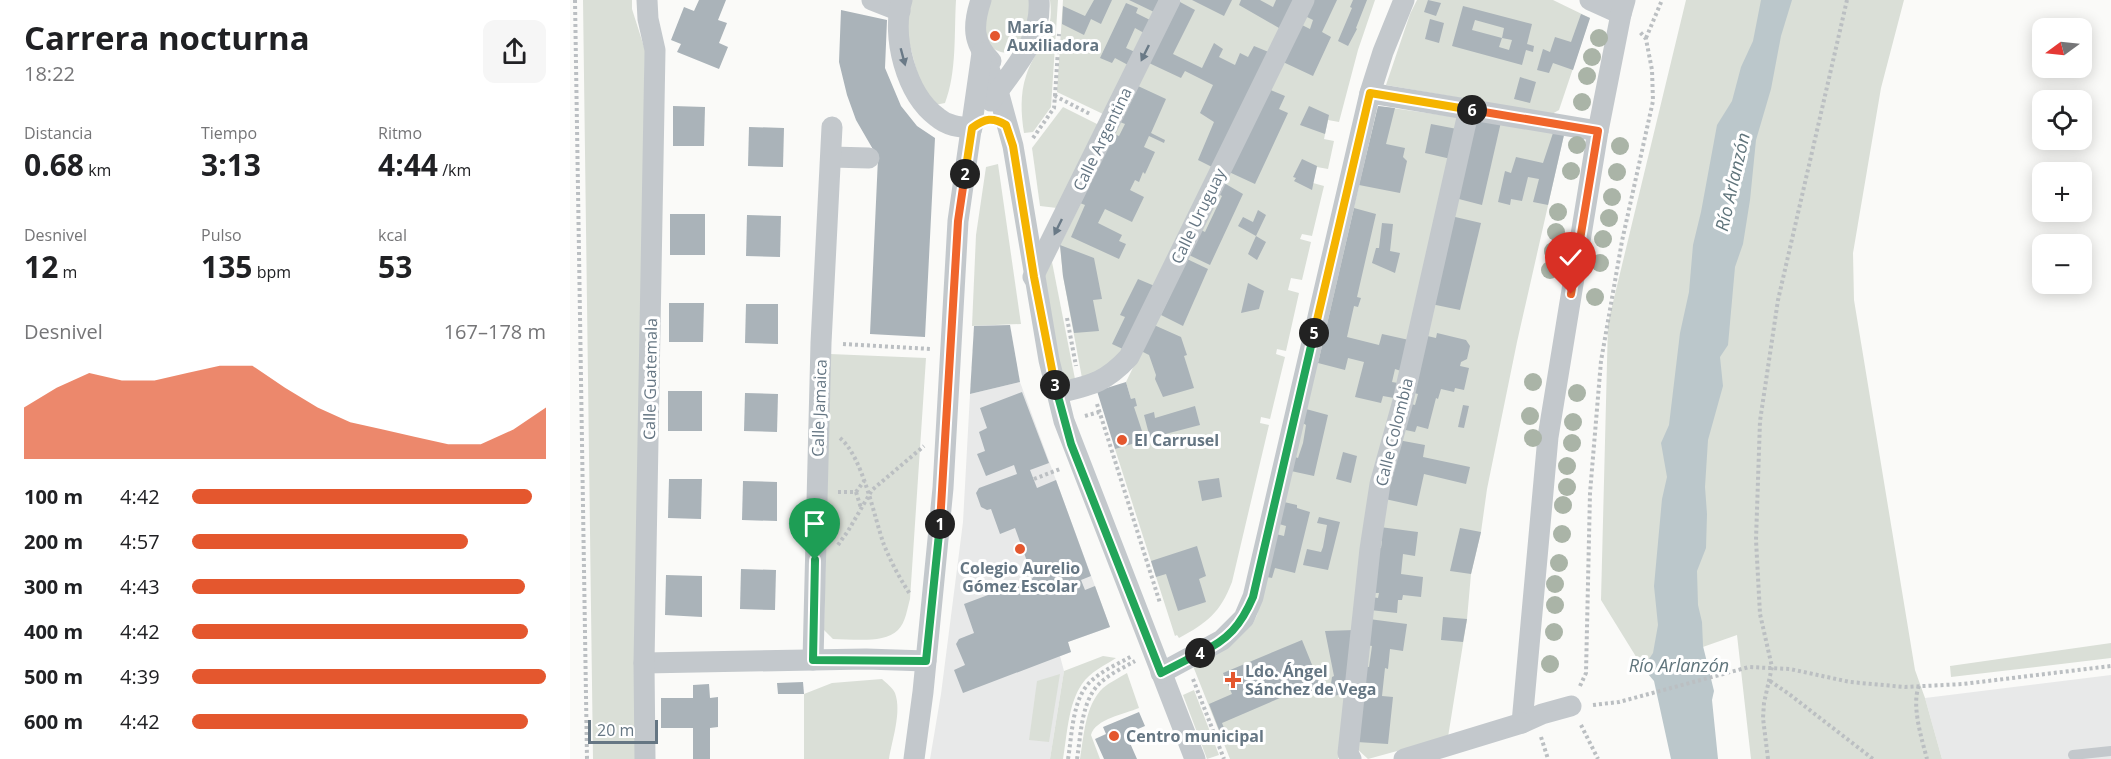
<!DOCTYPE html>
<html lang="es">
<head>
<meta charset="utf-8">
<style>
  :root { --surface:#fff; --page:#f6f6f6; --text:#202124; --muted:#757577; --accent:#e4572e }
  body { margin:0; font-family:"Open Sans",sans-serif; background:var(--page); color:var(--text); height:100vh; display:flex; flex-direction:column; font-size:22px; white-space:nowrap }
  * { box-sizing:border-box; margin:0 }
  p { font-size:20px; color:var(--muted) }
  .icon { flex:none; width:33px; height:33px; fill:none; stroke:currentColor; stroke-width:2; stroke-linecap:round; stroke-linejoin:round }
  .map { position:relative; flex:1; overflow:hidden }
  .details { display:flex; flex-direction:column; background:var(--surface); width:570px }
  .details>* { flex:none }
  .needle { width:39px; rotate:255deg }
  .buttons { position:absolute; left:1462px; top:18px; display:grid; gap:12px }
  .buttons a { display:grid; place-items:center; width:60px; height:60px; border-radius:12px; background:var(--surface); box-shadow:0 3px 15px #0003; font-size:30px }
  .scale { position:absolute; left:18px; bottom:15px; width:70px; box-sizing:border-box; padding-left:6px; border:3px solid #657683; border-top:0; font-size:16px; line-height:21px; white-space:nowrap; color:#657683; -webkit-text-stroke:4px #fff; paint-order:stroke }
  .pin { position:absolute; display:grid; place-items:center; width:51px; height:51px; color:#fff; margin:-62px -26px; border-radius:50% 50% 50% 0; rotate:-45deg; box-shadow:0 0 6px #0007 }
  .pin .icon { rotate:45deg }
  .km { position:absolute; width:30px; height:30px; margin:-15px; border-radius:50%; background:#222; color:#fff; font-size:16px; line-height:30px; text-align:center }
  .round { display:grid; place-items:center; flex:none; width:63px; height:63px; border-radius:12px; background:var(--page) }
  .overview { display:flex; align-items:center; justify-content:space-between; height:102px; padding:0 24px }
  h1 { font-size:33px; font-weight:700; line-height:45px }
  .metrics { display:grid; grid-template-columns:repeat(3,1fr); gap:9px; height:102px; padding:6px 24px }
  .metrics div { display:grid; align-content:center }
  .metrics b { font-size:30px; font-weight:700 }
  .metrics small { font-size:16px; font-weight:400 }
  .metrics p { font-size:16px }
  .chart { height:168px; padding:12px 24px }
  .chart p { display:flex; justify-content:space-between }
  .chart svg { width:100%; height:108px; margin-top:6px; fill:var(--accent); opacity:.7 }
  ul { padding:0 24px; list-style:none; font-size:20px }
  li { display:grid; grid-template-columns:96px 72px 1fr; align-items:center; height:45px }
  li i { height:15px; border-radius:8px; background:var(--accent) }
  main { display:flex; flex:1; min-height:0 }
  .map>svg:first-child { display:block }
</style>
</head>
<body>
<main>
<section class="details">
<div class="overview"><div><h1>Carrera nocturna</h1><p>18:22</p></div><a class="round"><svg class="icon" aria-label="share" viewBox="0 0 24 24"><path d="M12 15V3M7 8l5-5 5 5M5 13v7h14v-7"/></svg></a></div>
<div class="metrics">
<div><p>Distancia</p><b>0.68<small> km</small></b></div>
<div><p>Tiempo</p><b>3:13</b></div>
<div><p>Ritmo</p><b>4:44<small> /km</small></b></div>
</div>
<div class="metrics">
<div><p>Desnivel</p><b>12<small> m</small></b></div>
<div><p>Pulso</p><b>135<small> bpm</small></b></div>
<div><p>kcal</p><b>53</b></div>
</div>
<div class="chart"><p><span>Desnivel</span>167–178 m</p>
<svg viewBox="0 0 160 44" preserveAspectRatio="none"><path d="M0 44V23L10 15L20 9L30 12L40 12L50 9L60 6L70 6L80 15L90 23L100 29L110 32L120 35L130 38L140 38L150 32L160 23V44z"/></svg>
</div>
<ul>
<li><b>100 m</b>4:42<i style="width:96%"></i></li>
<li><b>200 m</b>4:57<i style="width:78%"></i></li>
<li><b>300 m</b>4:43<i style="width:94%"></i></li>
<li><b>400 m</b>4:42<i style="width:95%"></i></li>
<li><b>500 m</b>4:39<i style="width:100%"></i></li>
<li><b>600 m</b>4:42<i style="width:95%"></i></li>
</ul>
</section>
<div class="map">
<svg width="1541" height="759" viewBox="0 0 1541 759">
  <rect width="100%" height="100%" fill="#fafaf8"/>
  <g fill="#e8e9e9">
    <polygon points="450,382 540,627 498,642 501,652 490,656 494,671 480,759 360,759 371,694 393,522 400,394"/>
    <polygon points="1541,675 1541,759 1372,759 1355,698"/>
  </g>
  <g fill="#dadfd7">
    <polygon points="13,0 62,0 62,9 75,50 65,759 23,759"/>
    <path d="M 341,0 L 386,0 C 384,33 387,72 375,103 L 365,105 L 350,84 L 335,26 Z"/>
    <path d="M 421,0 L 461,0 L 462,13 L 448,49 C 435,56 427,52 416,43 L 415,19 Z"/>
    <path d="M 480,0 L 488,0 L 481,107 L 463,132 L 454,133 C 451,114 450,94 456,76 C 466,46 485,36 480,0 Z"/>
    <polygon points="493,0 589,0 533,114 487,92"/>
    <polygon points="611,0 726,0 553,355 535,369 512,378 493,276 490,245"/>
    <path d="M 742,0 L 805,0 L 788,50 L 769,122 L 758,120 L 754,139 L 764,141 L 758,169 L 747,167 L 743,183 L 754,186 L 742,236 L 732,234 L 730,239 L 741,242 L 732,280 L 721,278 L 718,290 L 729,293 L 716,351 L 707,349 L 706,354 L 715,357 L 700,419 L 691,417 L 690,423 L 699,425 L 662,582 C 650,613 637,623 609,638 L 607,635 L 605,636 L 545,449 L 564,407 L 567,406 L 561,399 L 556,382 Z"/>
    <polygon points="847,0 983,0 1020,18 989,110 982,114 816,85 840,14"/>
    <polygon points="1116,0 1334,0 1311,88 1283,253 1284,300 1345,670 1355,698 1372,759 1181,759 1167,635 1073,668 1031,600 1038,323"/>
    <polygon points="808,106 885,117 889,121 769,757 768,759 660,759 623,666 683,623 687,615"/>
    <polygon points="493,107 529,125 487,208 470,206 462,148"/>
    <polygon points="908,117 994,135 947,342 917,489 911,532 901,574 897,619 878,737 798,759 785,747 812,515"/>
    <polygon points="428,164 451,324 402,326 406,235 416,167"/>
    <polygon points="482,262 505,379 492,379 474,277"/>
    <path d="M 260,354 L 356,358 L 340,599 C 337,609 336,622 328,630 C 314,644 282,639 263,639 L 254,630 Z"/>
    <polygon points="1541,643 1541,658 1381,677 1380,666"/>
    <path d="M 533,656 L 546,658 C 534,666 520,672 512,684 C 498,704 497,736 493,759 L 480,759 L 494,671 Z"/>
    <path d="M 557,673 L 569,708 C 555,714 525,719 521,735 L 530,759 L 510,759 C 514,736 515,705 533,688 C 540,682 549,678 557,673 Z"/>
    <polygon points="490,674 479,742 459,740 467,681"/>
    <path d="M 312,679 C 316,683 322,687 325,693 C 332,712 322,740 319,759 L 234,759 L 234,694 L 262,683 Z"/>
    <polygon points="624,690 649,755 637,759 613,695"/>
  </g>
  <polygon fill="#bbc7cb" points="1191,0 1222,0 1211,36 1201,89 1186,140 1180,200 1173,244 1165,267 1158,345 1150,357 1153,386 1138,440 1135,487 1137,514 1136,548 1127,571 1128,605 1132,622 1133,646 1144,691 1142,700 1148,759 1101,759 1084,681 1073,668 1083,653 1088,625 1084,586 1092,499 1097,477 1091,443 1099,425 1110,333 1119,292 1123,245 1131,212 1147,125 1162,101 1171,67 1183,41"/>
  <g fill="#aab3b9" fill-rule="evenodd">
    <polygon points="129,0 156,0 148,20 157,23 149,43 158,47 149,69 107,52 111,44 101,40 114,7 124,11"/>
    <polygon points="524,0 542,0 531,24 521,19 514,35 492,24 493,6 515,16"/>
    <polygon points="559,0 589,0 584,12"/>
    <polygon points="622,0 662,0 654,16"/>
    <polygon points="671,0 690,0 703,7 706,0 726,0 709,28 669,5"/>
    <polygon points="742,0 767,0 752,32 761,37 743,76 713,62 730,24 740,29 743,20 735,16"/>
    <polygon points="783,0 797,0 786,28 787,29 778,46 768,41 782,8 780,7"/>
    <polygon points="858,0 871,3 866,16 854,12"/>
    <polygon points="610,2 625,10 603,54 632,68 644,43 653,49 649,57 665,65 670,53 678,57 684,46 701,53 644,168 628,160 644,122 630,113 643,85 615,71 611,78 579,63"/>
    <polygon points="556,3 568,8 566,13 580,20 574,33 565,28 556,48 565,52 558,65 545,58 542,63 530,58"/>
    <path d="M 893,6 L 962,24 L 957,44 L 964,46 L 963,52 L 956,50 L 952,65 L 882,46 ZM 905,20 L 934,28 L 932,38 L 902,30 ZM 932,38 L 942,40 L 939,50 L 929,47 Z"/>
    <polygon points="271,10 317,20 315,68 331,106 347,126 365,138 355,337 300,334 308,158 286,120 277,95 269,62"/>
    <polygon points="1011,14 1020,18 1003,70 983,63 979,73 967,70 973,49 980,52 985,37 1001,42"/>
    <polygon points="860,19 874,23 869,43 855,39"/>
    <polygon points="950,77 966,82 960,103 944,99"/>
    <polygon points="568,86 596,99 581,133 595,140 594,143 579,136 574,147 585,152 575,174 573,172 569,182 565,180 560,190 574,197 562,222 535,209 528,223 552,235 549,241 556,244 549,259 501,237 515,205 510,203 544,134 549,136 555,124 550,122"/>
    <polygon points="698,89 715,96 709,109 718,113 685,184 659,172"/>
    <polygon points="103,106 135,107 134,146 103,146"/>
    <polygon points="739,106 759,115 755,134 730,125"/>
    <polygon points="808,106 825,108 816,144 835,148 833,157 837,161 830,193 789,185"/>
    <polygon points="908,117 931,122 912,205 885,198 902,123"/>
    <polygon points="861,124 887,129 881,159 855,153"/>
    <polygon points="179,127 214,128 213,167 178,166"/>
    <polygon points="983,133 994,135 978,205 963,202 969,179 958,177 952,201 941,199 940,205 928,202 935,171 941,173 946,157 973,163"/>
    <polygon points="732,159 747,166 742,190 724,181 726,178 723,177"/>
    <polygon points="654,183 673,194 640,265 619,255 631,230 635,232 652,196 648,194"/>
    <polygon points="784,208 806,214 787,297 791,298 788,307 784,306 777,337 809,345 812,334 839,340 831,371 825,369 822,382 828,383 824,398 813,396 811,403 785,397 794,362 778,358 775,370 748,363"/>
    <polygon points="688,210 696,215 686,236 696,242 687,260 678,254 686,236 668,226 673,217 683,222"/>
    <rect x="100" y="214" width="35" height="41"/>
    <polygon points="177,215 211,216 210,257 176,256"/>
    <polygon points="881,216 911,223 890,310 861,304"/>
    <polygon points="812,223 823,224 820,251 830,253 825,273 802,263 806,248 809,248"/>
    <polygon points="490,245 524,258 532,299 523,300 529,331 504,333 493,276"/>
    <polygon points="617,259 638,269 613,326 591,315"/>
    <polygon points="568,279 587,287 555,350 542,344 555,317 550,315"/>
    <polygon points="678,283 694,291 689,309 671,313"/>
    <polygon points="99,303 134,303 133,342 99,342"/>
    <polygon points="176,304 208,304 208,344 175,343"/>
    <polygon points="440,325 450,382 400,394 404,326"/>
    <polygon points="584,325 611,337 617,355 614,356 624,388 593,397 585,379 586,375 579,355 571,351"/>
    <polygon points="867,333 896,340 900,346 897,359 891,362 890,366 899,368 894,390 885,388 884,392 871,389 868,399 866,398 858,429 847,426 845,432 831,429 837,403 845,405 848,394 840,392 853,335 866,338"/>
    <polygon points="556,382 561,399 565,398 567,406 564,407 575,440 545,449 527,391"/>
    <rect x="98" y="391" width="34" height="40"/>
    <polygon points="452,392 479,463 460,470 467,488 486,480 521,576 511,580 515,590 525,586 540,627 498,642 501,652 393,693 384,670 395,665 386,644 389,639 404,633 394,604 463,578 445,528 430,534 421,509 417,510 411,507 406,493 409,488 447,474 444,465 416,476 407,454 415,451 409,432 417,428 410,408"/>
    <polygon points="175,393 208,394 207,432 174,431"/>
    <polygon points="893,405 899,406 894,428 888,427"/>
    <polygon points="625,406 630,425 580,438 574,415 584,412 585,418"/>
    <polygon points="736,409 758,415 744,476 721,471 725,457 728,458 733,443 736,425 733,423"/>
    <polygon points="828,440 855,445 853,457 900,467 896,484 854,474 847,506 815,499"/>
    <polygon points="773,452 787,456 781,483 766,479"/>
    <polygon points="649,478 652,497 632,501 628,481"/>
    <polygon points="99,479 132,479 131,519 98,518"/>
    <polygon points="173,481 207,482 207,521 172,520"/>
    <polygon points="714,502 727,505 727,508 740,512 725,573 705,568 702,578 697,577 706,534 714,536 716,526 709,524"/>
    <polygon points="749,517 770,522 758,570 733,565 737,549 751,552 753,547 757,525 747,523"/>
    <polygon points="810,527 848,532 845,556 833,554 831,574 853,577 851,597 833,595 832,600 828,600 827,613 800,610 802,597 808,598 809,593 802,593 807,548 811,548 812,541 808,541"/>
    <polygon points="890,528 911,532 901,574 880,571"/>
    <polygon points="627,546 636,576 629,579 636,602 608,611 596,574 586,577 581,561"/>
    <polygon points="171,569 206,570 205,610 170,609"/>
    <polygon points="96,575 132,576 132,617 95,615"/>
    <polygon points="873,617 897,619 893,642 871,640"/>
    <polygon points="799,619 837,624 833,651 820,649 818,669 815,668 812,696 823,697 818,744 787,742 794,666 799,667 802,646 796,645"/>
    <polygon points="785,630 777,693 759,697 762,677 764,676 755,631"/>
    <polygon points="732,640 749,682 743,685 745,690 733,695 731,689 652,723 656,733 651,735 639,704 662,694 653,673"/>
    <polygon points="233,682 234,694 208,694 207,683"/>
    <polygon points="139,684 140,698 148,697 148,727 140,728 140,759 123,759 123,728 91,728 91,698 123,698 123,685"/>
    <polygon points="569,712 575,726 556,734 567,759 534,759 525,739 536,734 533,727"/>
  </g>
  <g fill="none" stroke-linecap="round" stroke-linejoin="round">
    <g stroke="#bbbfc2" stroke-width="4" stroke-dasharray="3 3" stroke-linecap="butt">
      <polyline points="5,0 17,759"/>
      <polyline points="1076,38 1092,0"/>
      <polyline points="485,96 489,34"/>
      <polyline points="463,138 484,108 485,96 520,114"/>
      <polyline points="497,318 506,366"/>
      <polyline points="273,344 361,349"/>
      <polyline points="527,404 590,603"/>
      <polyline points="515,416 529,412"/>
      <path d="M 270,438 C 293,457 304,517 314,545 C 321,562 330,579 340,594"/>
      <polyline points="464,479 490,469"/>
      <polyline points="268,492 286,492 291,508"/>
      <polyline points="286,492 294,481"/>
      <polyline points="268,545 278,531 302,490 354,446"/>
      <polyline points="623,679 654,759"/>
      <polyline points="1200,681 1219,694 1303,759"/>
      <polyline points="1010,686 1016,673 1020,493 1031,361 1052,241 1083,101 1082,70 1076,39 1070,32"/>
      <path d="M 1349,686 C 1341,705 1352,740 1357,759"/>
      <polyline points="1023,705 1049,702 1179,667 1220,669 1280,682 1335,687 1393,684 1541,666"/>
      <polyline points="1011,725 1028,759"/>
      <polyline points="971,737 978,759"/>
      <path d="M 498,759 C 502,736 502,701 519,683 C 531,671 548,664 562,656"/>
      <path d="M 507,759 C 511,735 511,702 529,684 C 539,674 553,668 565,661"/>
      <polyline points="1198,759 1193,718 1194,703 1202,667 1190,614 1186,540 1190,421 1208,300 1277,0"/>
    </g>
    <polyline stroke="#c3c8cc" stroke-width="10" points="1503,755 1541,751"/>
    <g stroke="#c3c8cc" stroke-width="21">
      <polyline points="302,0 330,11"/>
      <path d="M 332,0 C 321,36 336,94 367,117 C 377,126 389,127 402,128"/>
      <path d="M 411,0 C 403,24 402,43 421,61"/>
      <polyline points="1020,0 1051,14"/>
      <polyline points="412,52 428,91 443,146 479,360 494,421 625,759"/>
      <polyline points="800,93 1028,131"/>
      <path d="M 421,101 C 443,69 472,41 469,0"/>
      <polyline points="261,157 299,158"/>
      <polyline points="463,277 600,0"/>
      <path d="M 487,393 C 521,385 535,383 559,357 L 734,0"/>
      <polyline points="243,660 251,343 262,127"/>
      <polyline points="74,663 296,659 356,661"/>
      <polyline points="591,673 652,640 674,618 683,597 800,93 813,52 834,0"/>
      <polyline points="1001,706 972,714 952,723 978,437 1028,131 1051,14 1055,0"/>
      <polyline points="75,759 74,663 85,50 78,19 77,0"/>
      <polyline points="344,759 353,692 373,488 388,221 412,53"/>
      <polyline points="781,759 778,753 800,549 810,484 833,401 899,109"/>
      <polyline points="834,759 952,723"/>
    </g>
  </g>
  <g fill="#aab4a7">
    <circle cx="1029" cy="38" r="9"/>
    <circle cx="1022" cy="57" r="9"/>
    <circle cx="1017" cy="76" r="9"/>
    <circle cx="1012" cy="102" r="9"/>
    <circle cx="1007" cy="145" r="9"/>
    <circle cx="1050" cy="146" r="9"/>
    <circle cx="1001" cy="171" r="9"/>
    <circle cx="1047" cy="172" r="9"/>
    <circle cx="1042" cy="197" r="9"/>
    <circle cx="988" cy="212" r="9"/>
    <circle cx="1039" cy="218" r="9"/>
    <circle cx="986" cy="232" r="9"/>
    <circle cx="1033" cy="239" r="9"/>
    <circle cx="983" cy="251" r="9"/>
    <circle cx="1030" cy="263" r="9"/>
    <circle cx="980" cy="270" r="9"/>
    <circle cx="1025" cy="297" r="9"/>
    <circle cx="963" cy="382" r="9"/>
    <circle cx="1007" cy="393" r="9"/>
    <circle cx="960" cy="416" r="9"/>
    <circle cx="1003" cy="422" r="9"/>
    <circle cx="963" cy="438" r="9"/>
    <circle cx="1002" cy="443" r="9"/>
    <circle cx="997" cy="466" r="9"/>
    <circle cx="997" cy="487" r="9"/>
    <circle cx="993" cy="505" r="9"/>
    <circle cx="992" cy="534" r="9"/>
    <circle cx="989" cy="563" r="9"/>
    <circle cx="985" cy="584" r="9"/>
    <circle cx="985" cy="605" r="9"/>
    <circle cx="984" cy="632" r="9"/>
    <circle cx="980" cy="664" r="9"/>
  </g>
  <defs><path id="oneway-solid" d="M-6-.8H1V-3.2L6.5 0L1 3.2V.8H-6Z" transform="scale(1.5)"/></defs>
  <g fill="#6a7a87">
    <use href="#oneway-solid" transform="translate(575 53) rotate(116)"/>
    <use href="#oneway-solid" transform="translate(333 57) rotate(75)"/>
    <use href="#oneway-solid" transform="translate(488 227) rotate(116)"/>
  </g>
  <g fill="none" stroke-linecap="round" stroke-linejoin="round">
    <defs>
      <polyline id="split-1" points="245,560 243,660 356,661 370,524"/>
      <polyline id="split-2" points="370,524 388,221 395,174"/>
      <path id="split-3" d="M 395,174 L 402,128 C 415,118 423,117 436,125 L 443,146 L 464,277 L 485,385"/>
      <polyline id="split-4" points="485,385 501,444 591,673 630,653"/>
      <path id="split-5" d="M 630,653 C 658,640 671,625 683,597 L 744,333"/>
      <polyline id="split-6" points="744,333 800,93 902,110"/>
      <polyline id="split-7" points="902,110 1028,131 1001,294"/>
    </defs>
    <use href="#split-1" stroke="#fff" stroke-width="12"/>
    <use href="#split-2" stroke="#fff" stroke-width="12"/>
    <use href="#split-3" stroke="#fff" stroke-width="12"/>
    <use href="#split-4" stroke="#fff" stroke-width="12"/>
    <use href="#split-5" stroke="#fff" stroke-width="12"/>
    <use href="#split-6" stroke="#fff" stroke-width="12"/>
    <use href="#split-7" stroke="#fff" stroke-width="12"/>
    <use href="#split-1" stroke="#22a559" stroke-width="8"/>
    <use href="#split-2" stroke="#f0652b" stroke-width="8"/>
    <use href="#split-3" stroke="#f5b400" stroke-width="8"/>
    <use href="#split-4" stroke="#22a559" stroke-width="8"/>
    <use href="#split-5" stroke="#22a559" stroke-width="8"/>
    <use href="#split-6" stroke="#f5b400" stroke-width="8"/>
    <use href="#split-7" stroke="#f0652b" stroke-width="8"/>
  </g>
  <g fill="#e4572e" stroke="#fff" stroke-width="2">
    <circle cx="425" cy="36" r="6"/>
    <circle cx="552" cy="440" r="6"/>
    <circle cx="450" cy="549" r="6"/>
    <path d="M660 671h6v6h6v6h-6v6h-6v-6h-6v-6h6z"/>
    <circle cx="544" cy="736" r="6"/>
  </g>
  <g text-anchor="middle" stroke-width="6" stroke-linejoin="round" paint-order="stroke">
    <g font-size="16" font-weight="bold" fill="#657683" stroke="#fff" text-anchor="start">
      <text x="437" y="33">María<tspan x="437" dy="18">Auxiliadora</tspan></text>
      <text x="564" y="446">El Carrusel</text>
      <text x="450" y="574" text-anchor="middle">Colegio Aurelio<tspan x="450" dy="18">Gómez Escolar</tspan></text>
      <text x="675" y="677">Ldo. Ángel<tspan x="675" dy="18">Sánchez de Vega</tspan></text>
      <text x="556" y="742">Centro municipal</text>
    </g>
    <g font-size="16" fill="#657683" stroke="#fff">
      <text transform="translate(532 139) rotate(-64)" y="6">Calle Argentina</text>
      <text transform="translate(628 216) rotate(-64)" y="6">Calle Uruguay</text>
      <text transform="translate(80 379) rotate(-89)" y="6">Calle Guatemala</text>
      <text transform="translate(249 408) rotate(-88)" y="6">Calle Jamaica</text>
      <text transform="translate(824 432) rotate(-76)" y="6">Calle Colombia</text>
    </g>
    <g font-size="18" font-style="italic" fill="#60757c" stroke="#fff">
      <text transform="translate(1163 182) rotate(-77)" y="6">Río Arlanzón</text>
      <text x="1109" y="672">Río Arlanzón</text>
    </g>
  </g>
</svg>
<div class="buttons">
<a><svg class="needle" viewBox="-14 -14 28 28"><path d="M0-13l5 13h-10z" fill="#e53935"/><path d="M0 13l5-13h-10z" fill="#757577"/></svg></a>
<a><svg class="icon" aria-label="locate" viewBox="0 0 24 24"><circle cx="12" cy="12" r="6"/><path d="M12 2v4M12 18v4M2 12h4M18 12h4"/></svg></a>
<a>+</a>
<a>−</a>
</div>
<div class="scale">20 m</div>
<div class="pin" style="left:245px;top:560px;background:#1e9e55"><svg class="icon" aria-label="arrive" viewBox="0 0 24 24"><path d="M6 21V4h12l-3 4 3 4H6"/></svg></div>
<div class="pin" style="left:1001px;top:294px;background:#d93025"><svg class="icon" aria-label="check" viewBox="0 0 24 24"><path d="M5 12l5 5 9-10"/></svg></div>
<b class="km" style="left:370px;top:524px">1</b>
<b class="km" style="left:395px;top:174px">2</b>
<b class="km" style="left:485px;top:385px">3</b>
<b class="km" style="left:630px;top:653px">4</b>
<b class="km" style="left:744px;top:333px">5</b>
<b class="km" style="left:902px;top:110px">6</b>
</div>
</main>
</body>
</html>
